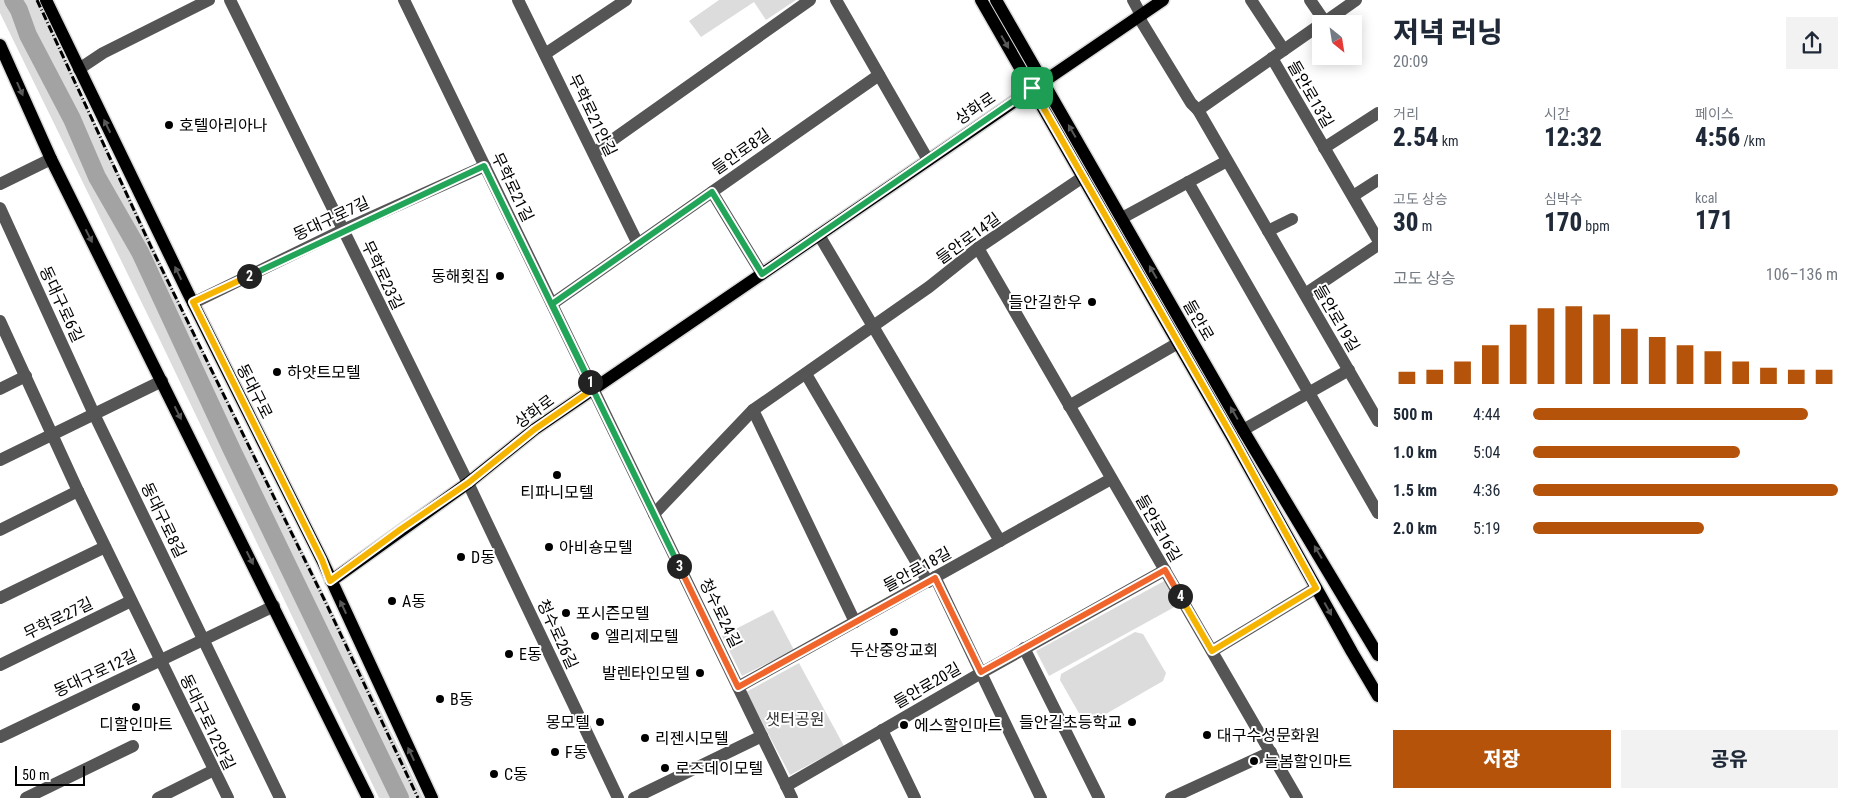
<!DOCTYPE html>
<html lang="ko">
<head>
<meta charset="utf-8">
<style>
  :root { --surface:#fff; --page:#f2f2f3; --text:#1f2937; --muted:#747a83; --accent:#b45309 }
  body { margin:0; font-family:"Roboto Condensed","Noto Sans KR",sans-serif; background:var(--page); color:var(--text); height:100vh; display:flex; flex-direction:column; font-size:19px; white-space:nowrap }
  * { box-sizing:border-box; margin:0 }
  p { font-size:16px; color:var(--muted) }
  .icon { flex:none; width:28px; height:28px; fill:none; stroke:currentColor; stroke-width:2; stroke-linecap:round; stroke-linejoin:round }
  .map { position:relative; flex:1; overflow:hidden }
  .drawer { display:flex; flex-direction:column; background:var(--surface); width:475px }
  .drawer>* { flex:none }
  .needle { width:32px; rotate:150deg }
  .tools { position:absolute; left:1312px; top:15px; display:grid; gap:10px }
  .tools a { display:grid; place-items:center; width:50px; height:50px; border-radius:0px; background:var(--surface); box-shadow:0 2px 12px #0003; font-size:25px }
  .scale { position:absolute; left:15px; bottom:12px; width:70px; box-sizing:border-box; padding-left:5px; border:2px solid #000; border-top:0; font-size:14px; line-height:18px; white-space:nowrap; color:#000; -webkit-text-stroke:4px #fff; paint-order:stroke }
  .pin { position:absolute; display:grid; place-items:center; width:42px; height:42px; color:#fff; margin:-21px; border-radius:10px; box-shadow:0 2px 8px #0006 }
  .km { position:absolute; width:25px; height:25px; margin:-12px; border-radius:50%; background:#222; color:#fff; font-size:14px; line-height:25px; text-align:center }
  .round { display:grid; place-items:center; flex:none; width:52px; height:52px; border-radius:0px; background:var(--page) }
  .overview { display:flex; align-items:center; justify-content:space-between; height:85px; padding:0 15px }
  h1 { font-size:28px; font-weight:800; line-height:38px }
  .stats { display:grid; grid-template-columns:repeat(3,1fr); gap:8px; height:85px; padding:5px 15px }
  .stats div { display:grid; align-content:center }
  .stats b { font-size:25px; font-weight:800 }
  .stats small { font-size:14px; font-weight:400 }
  .stats p { font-size:14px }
  .chart { height:140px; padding:10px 15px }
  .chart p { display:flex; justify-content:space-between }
  .chart svg { width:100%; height:90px; margin-top:5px; stroke:var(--accent); stroke-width:6 }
  .primary-button { display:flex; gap:10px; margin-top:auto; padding:10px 15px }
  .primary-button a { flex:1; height:58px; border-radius:0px; background:var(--accent); color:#fff; font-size:20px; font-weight:800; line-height:58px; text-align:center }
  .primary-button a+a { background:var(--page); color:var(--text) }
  ul { padding:0 15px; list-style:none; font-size:16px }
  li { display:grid; grid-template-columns:80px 60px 1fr; align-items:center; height:38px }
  li i { height:12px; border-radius:6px; background:var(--accent) }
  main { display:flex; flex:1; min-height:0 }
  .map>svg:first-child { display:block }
</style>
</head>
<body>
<main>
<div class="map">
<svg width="1378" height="798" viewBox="0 0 1378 798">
  <rect width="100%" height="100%" fill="#fff"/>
  <g fill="#dcdcdc">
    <polygon points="0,0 38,0 178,299 311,567 423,798 379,798 157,334 0,13"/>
    <polygon points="719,0 796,0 766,20 754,2 701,37 689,21"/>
    <polygon points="1166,580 1180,604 1049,676 1036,651"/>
    <polygon points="773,610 794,650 742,676 722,636"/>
    <polygon points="1135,632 1143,634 1166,673 1163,681 1092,722 1084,722 1060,680 1061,674"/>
    <polygon points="799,663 844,746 790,775 746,692"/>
  </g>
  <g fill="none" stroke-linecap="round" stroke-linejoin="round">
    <polyline stroke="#a3a3a3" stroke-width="18" points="13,0 19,10 28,35 72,119 97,177 140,252 231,448 400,798"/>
    <defs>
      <g id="major">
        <polyline points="46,0 188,293 322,560 432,798"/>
        <polyline points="981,0 1232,437 1352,652 1378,696"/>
        <polyline points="996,0 1243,430 1378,655"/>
        <polyline points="0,45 51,159 368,798"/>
        <polyline points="331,581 468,483 535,429 1163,0"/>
      </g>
    </defs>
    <use href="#major" stroke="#dbdbdb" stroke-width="15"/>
    <g stroke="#555" stroke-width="12">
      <polyline points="230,0 468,483 618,798"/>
      <polyline points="404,0 792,798"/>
      <polyline points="518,0 638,244"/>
      <polyline points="836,0 928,160"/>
      <polyline points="1133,0 1141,15 1141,21 1191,103 1198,110"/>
      <polyline points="1251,0 1284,50"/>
      <polyline points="1310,0 1325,22"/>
      <polyline points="1321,24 1198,110 1378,421"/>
      <polyline points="1322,24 1356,0"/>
      <polyline points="545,54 626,0"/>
      <polyline points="1272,58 1378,240"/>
      <polyline points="79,69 103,53 209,0"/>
      <polyline points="1324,148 1378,113"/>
      <polyline points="594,153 810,0"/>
      <polyline points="1188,182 1378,513"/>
      <polyline points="0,184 51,159"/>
      <polyline points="712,192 762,274"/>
      <polyline points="1353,196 1378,180"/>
      <polyline points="0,208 94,414 280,798"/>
      <polyline points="1122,218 1227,161"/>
      <polyline points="1268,231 1292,219"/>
      <polyline points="819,235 1000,541"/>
      <polyline points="978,248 1297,798"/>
      <polyline points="1305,294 1378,245"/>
      <polyline points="193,303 343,230 485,166"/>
      <polyline points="552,304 879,75"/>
      <polyline points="0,321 78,491 228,798"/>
      <polyline points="806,374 928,582"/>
      <polyline points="0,389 26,376"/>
      <polyline points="1069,406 1178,343"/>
      <polyline points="753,410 855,622"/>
      <polyline points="1243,430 1349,370"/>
      <polyline points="0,460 162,381"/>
      <polyline points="654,514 753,410 929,287 978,248 1083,177"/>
      <polyline points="0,530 78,491"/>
      <polyline points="935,577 1041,798"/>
      <polyline points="0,598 105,547"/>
      <polyline points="1024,648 1099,798"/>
      <polyline points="1212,651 1316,588"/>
      <polyline points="0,665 131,601"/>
      <polyline points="738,687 1111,479"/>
      <polyline points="882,730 915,798"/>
      <polyline points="0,737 274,606"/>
      <polyline points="786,786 981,673 1165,570"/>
      <polyline points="26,798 133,746"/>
      <polyline points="158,798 214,770"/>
      <polyline points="634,798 762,736"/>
      <polyline points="1171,798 1271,752"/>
    </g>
    <use href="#major" stroke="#000" stroke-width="12"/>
    <polyline stroke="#000" stroke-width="3" stroke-dasharray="8 2.5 1 2.5" stroke-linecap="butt" points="37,0 152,249 324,599 418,798"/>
  </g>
  <defs><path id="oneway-solid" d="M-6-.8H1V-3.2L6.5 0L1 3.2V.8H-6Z" transform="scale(1.25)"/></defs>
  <g fill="#595959">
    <use href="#oneway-solid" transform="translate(1005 42) rotate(60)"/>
    <use href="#oneway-solid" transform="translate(20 89) rotate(66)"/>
    <use href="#oneway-solid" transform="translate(107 126) rotate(-116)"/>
    <use href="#oneway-solid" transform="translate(1072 131) rotate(-120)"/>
    <use href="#oneway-solid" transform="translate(89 236) rotate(63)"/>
    <use href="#oneway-solid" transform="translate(1153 272) rotate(-120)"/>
    <use href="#oneway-solid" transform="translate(178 273) rotate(-116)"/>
    <use href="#oneway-solid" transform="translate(178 413) rotate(63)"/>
    <use href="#oneway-solid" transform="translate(1234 413) rotate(-120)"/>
    <use href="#oneway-solid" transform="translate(1318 552) rotate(-121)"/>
    <use href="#oneway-solid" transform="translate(250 558) rotate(63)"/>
    <use href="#oneway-solid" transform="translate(343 607) rotate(-115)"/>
    <use href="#oneway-solid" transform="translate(1328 609) rotate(61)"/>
    <use href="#oneway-solid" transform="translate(411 754) rotate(-115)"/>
  </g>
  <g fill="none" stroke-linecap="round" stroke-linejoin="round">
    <defs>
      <polyline id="split-1" points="590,382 552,304 712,192 762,274 1032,88"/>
      <polyline id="split-2" points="249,276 193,302 322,560 330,581 401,529 468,483 535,429 593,389 590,382"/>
      <polyline id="split-3" points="249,276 484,166 679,566"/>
      <polyline id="split-4" points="679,566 738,687 935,578 981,672 1165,570 1180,596"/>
      <polyline id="split-5" points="1032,88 1232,436 1316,588 1212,651 1180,596"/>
    </defs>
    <use href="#split-1" stroke="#fff" stroke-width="10"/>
    <use href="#split-2" stroke="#fff" stroke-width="10"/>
    <use href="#split-3" stroke="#fff" stroke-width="10"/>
    <use href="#split-4" stroke="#fff" stroke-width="10"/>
    <use href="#split-5" stroke="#fff" stroke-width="10"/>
    <use href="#split-1" stroke="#22a559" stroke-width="6"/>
    <use href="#split-2" stroke="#f5b400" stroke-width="6"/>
    <use href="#split-3" stroke="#22a559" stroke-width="6"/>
    <use href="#split-4" stroke="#f0652b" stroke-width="6"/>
    <use href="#split-5" stroke="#f5b400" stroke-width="6"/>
  </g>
  <g fill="#000" stroke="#fff" stroke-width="2">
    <circle cx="169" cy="125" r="5"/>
    <circle cx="500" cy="276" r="5"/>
    <circle cx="1092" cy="302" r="5"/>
    <circle cx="277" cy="372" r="5"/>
    <circle cx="557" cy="475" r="5"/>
    <circle cx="549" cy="547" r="5"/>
    <circle cx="461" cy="557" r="5"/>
    <circle cx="392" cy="601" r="5"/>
    <circle cx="566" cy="613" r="5"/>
    <circle cx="894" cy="632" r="5"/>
    <circle cx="595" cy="636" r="5"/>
    <circle cx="509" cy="654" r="5"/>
    <circle cx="700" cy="673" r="5"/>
    <circle cx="440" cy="699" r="5"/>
    <circle cx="136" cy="707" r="5"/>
    <circle cx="600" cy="722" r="5"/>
    <circle cx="1132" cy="722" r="5"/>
    <circle cx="904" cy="725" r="5"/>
    <circle cx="1207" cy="735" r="5"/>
    <circle cx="645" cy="738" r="5"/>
    <circle cx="555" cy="752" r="5"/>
    <circle cx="1254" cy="761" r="5"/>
    <circle cx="665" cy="768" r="5"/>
    <circle cx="494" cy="774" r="5"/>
  </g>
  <g text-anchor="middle" stroke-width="4" stroke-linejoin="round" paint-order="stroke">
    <g font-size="16" fill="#000" stroke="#fff">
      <text transform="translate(1311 94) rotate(60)" y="6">들안로13길</text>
      <text transform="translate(975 108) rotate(-34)" y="6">상화로</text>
      <text transform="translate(593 115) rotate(64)" y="6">무학로21안길</text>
      <text transform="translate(741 151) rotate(-35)" y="6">들안로8길</text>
      <text transform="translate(513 187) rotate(64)" y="6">무학로21길</text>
      <text transform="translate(331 218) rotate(-25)" y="6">동대구로7길</text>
      <text transform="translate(968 238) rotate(-36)" y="6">들안로14길</text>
      <text transform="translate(383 275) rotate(64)" y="6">무학로23길</text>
      <text transform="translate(62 304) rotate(65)" y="6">동대구로6길</text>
      <text transform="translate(1337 318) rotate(60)" y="6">들안로19길</text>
      <text transform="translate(1199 320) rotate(60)" y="6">들안로</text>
      <text transform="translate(255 391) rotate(63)" y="6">동대구로</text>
      <text transform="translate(534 411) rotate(-36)" y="6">상화로</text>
      <text transform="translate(164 520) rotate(64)" y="6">동대구로8길</text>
      <text transform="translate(1159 528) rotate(60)" y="6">들안로16길</text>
      <text transform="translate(917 569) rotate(-29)" y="6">들안로18길</text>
      <text transform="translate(721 613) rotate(64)" y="6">청수로24길</text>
      <text transform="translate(58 618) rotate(-26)" y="6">무학로27길</text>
      <text transform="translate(558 634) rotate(65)" y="6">청수로26길</text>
      <text transform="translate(95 673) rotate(-25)" y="6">동대구로12길</text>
      <text transform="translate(927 685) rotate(-30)" y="6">들안로20길</text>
      <text transform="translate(208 722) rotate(64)" y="6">동대구로12안길</text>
    </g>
    <g font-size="16" fill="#000" stroke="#fff" text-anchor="start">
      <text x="179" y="131">호텔아리아나</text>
      <text x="490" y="282" text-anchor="end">동해횟집</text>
      <text x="1082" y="308" text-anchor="end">들안길한우</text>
      <text x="287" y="378">하얏트모텔</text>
      <text x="557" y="498" text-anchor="middle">티파니모텔</text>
      <text x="559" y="553">아비숑모텔</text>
      <text x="471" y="563">D동</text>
      <text x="402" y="607">A동</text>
      <text x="576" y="619">포시즌모텔</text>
      <text x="605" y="642">엘리제모텔</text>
      <text x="894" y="656" text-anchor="middle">두산중앙교회</text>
      <text x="519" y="660">E동</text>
      <text x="690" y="679" text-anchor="end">발렌타인모텔</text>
      <text x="450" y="705">B동</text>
      <text x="590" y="728" text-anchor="end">몽모텔</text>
      <text x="1122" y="728" text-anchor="end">들안길초등학교</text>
      <text x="136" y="730" text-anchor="middle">디할인마트</text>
      <text x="914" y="731">에스할인마트</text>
      <text x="1217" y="741">대구수성문화원</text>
      <text x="655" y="744">리젠시모텔</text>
      <text x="565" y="758">F동</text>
      <text x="1264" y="767">늘봄할인마트</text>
      <text x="675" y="774">로즈데이모텔</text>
      <text x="504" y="780">C동</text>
    </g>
    <g font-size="16" fill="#333" stroke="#fff">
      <text x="795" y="725">샛터공원</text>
    </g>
  </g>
</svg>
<div class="tools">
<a><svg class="needle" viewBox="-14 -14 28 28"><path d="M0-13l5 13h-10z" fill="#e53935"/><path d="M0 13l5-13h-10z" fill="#747a83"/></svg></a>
</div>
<div class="scale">50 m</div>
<div class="pin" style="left:1032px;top:88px;background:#1e9e55"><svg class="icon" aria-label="arrive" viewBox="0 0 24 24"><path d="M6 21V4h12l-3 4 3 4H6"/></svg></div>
<b class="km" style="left:590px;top:382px">1</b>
<b class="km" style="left:249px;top:276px">2</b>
<b class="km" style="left:679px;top:566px">3</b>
<b class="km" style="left:1180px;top:596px">4</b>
</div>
<section class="drawer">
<div class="overview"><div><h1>저녁 러닝</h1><p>20:09</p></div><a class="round"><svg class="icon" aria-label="share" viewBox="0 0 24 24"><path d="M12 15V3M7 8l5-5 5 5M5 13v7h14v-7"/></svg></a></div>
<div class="stats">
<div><p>거리</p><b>2.54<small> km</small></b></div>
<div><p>시간</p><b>12:32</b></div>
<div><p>페이스</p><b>4:56<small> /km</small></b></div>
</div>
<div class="stats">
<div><p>고도 상승</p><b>30<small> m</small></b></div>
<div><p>심박수</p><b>170<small> bpm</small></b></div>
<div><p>kcal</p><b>171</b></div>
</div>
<div class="chart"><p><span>고도 상승</span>106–136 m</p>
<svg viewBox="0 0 160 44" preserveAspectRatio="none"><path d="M5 44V38M15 44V37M25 44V33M35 44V25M45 44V15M55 44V7M65 44V6M75 44V10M85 44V17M95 44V21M105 44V25M115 44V28M125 44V33M135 44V36M145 44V37M155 44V37"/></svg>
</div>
<ul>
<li><b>500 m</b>4:44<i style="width:90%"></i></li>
<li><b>1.0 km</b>5:04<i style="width:68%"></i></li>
<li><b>1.5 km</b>4:36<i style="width:100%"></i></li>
<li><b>2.0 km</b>5:19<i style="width:56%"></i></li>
</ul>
<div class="primary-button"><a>저장</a><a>공유</a></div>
</section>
</main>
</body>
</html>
